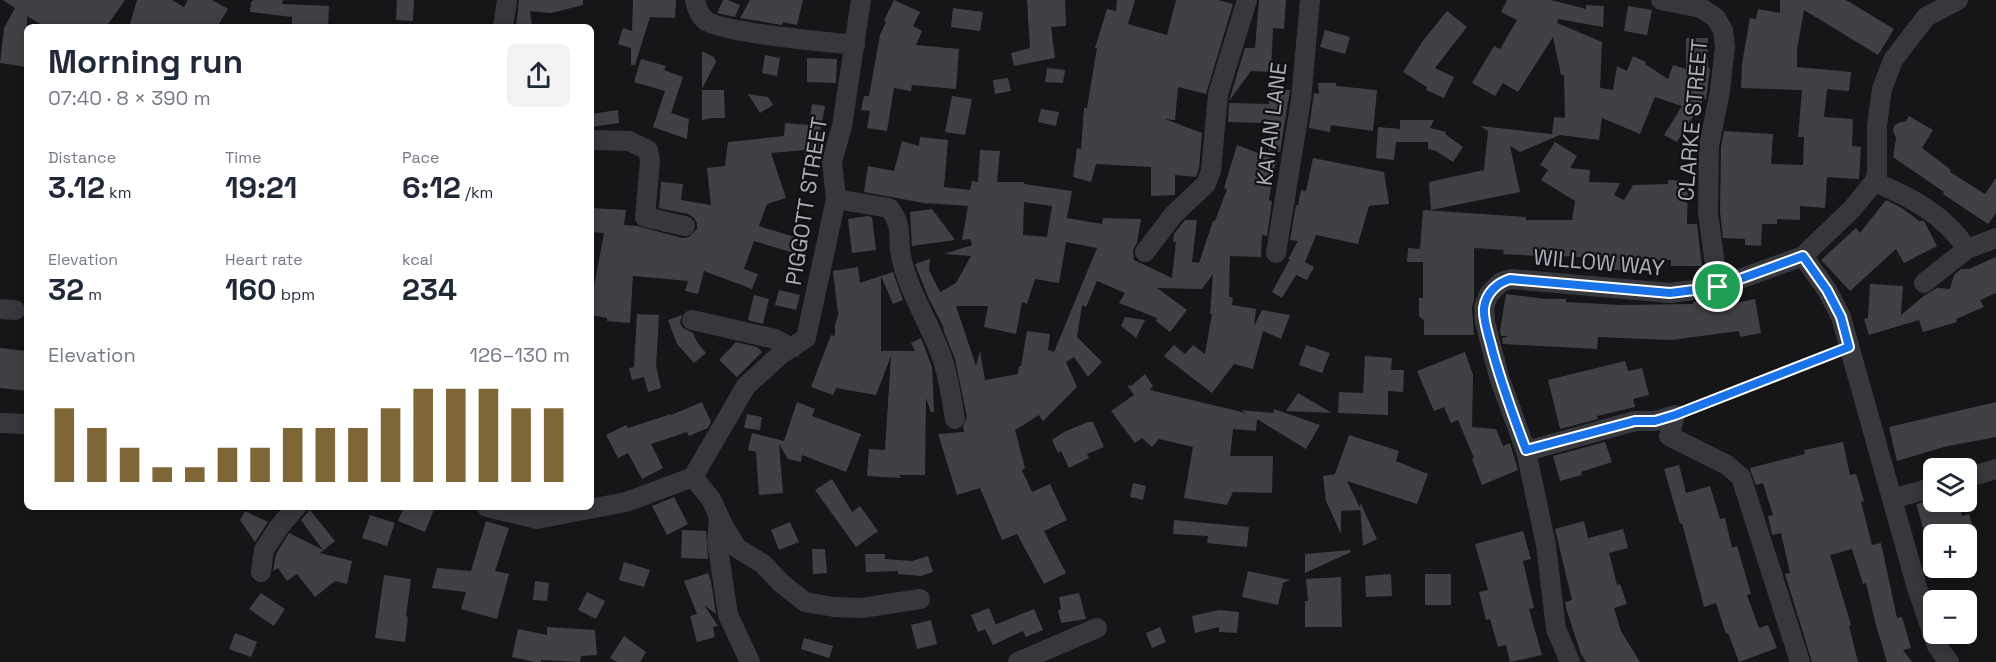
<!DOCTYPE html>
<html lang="en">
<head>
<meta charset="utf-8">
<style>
  :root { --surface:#fff; --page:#f2f2f3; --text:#1f2937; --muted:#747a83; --accent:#7e6636 }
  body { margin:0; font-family:"Space Grotesk",sans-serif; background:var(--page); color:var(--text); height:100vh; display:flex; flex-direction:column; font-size:22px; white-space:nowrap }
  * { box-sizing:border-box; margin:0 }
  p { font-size:20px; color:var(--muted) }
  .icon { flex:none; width:33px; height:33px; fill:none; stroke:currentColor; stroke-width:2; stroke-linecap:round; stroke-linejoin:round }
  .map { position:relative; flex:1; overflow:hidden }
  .drawer { position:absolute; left:24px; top:24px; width:570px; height:486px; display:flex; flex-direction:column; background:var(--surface); border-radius:9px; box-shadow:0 3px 15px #0003 }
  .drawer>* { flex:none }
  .buttons { position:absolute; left:1923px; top:458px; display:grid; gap:12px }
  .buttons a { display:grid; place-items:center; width:54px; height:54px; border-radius:9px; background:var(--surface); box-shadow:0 3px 15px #0003; font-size:30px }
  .pin { position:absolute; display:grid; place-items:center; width:51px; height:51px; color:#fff; margin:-26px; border:3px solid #fff; border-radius:50%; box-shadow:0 2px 6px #0007 }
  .round { display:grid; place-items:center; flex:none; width:63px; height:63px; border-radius:9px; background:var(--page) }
  .headline { display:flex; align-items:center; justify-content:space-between; height:102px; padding:0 24px }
  h1 { font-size:33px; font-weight:600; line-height:45px }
  .figures { display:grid; grid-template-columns:repeat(3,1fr); gap:9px; height:102px; padding:6px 24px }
  .figures div { display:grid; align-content:center }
  .figures b { font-size:30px; font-weight:600 }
  .figures small { font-size:16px; font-weight:400 }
  .figures p { font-size:16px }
  .chart { height:168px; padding:12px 24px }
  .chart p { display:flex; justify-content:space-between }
  .chart svg { width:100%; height:108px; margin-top:6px; stroke:var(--accent); stroke-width:6 }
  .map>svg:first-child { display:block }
</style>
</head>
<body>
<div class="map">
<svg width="1996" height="662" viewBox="0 0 1996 662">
  <rect width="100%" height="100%" fill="#161618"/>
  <g fill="#404145" fill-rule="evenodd">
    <polygon points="3,0 125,0 106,27 45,27 27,16 27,67 0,63 4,28 15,8"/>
    <polygon points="137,0 172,0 184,7 188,0 212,0 228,9 217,27 129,27"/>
    <polygon points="254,0 283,0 282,4 329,6 328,27 292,27 292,17 250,12 251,2"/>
    <polygon points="397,0 414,0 413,21 396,20"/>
    <polygon points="519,0 583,0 583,5 551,13 530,11 532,27 516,27"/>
    <polygon points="633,0 676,0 675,18 650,17 635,65 631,65 631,48 618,44 623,28 632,31"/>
    <polygon points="723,0 728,0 740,5 735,17 717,13"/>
    <polygon points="750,0 803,0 797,25 783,22 782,25 740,18"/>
    <polygon points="894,0 920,12 913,26 922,31 916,45 959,49 956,89 912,85 911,91 894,88 887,131 867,128 870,111 861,110 864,96 869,96 880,35 886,22 884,20"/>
    <polygon points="1027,0 1065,0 1066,26 1051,27 1055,58 1014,66 1011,53 1030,48"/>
    <polygon points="1117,0 1135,0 1128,24 1167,35 1176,0 1218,0 1233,4 1206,94 1178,87 1175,120 1165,119 1202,133 1199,168 1196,177 1175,175 1175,195 1151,196 1151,167 1096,164 1091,182 1073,177 1077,148 1081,149 1084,108 1087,108 1097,48 1095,48 1107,9 1116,11"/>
    <polygon points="1259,0 1286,0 1284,29 1273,28 1271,72 1251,71 1229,101 1245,48 1255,48"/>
    <polygon points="1507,0 1551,0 1586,9 1586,5 1604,6 1603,27 1558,19 1557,23 1602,42 1600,88 1613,90 1617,66 1627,71 1633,56 1646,62 1645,64 1668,79 1673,65 1686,69 1686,38 1708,38 1708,68 1710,68 1706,100 1704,99 1677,142 1664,135 1682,106 1655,97 1640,134 1602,118 1599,140 1560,135 1520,152 1510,146 1520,192 1431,210 1429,182 1484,170 1488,131 1480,126 1552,134 1554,117 1565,118 1564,75 1561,75 1553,37 1518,92 1503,83 1495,96 1472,83 1494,46 1500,49 1517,20 1501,12"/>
    <polygon points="1780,0 1846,0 1894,29 1878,55 1804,10 1797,50 1797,67 1851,72 1849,91 1827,89 1824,117 1853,119 1852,146 1861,147 1859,179 1827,177 1825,208 1800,206 1800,220 1777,219 1777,224 1762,224 1761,246 1745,245 1745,239 1723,238 1720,212 1721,147 1724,131 1773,134 1771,164 1803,165 1804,137 1798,137 1802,90 1741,88 1742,64 1750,18 1756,19 1758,9 1780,13"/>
    <polygon points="1628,6 1652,10 1647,35 1624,31"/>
    <polygon points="953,8 983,12 980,31 951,27"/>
    <polygon points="1447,11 1467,27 1435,68 1454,77 1444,98 1426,90 1427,87 1403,72 1422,42"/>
    <polygon points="1325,30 1350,37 1345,54 1320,47"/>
    <polygon points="702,51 714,57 716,62 702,89"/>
    <polygon points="765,55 780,58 777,76 762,73"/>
    <polygon points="807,58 837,59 836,83 807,82"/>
    <polygon points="641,59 666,66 664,70 683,77 671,113 689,119 687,139 653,127 665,91 634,82"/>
    <polygon points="1047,68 1065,70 1063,83 1045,82"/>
    <polygon points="1008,78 1011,91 995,94 993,80"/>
    <polygon points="1318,83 1336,83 1336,86 1377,90 1373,131 1331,125 1330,132 1309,128 1314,93 1319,94"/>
    <polygon points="1271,88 1290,90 1280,152 1269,150 1273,128 1266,127 1267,123 1228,122 1229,103 1269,104"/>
    <polygon points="702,90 724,90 725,118 712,118 702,120"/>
    <polygon points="748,94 768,97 773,105 760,113"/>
    <polygon points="952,96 972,99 965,135 945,132"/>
    <polygon points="812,104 825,106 820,132 824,132 820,159 804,157 805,150 771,153 786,198 767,204 759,226 798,238 794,253 754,241 744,269 758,274 752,289 704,271 698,294 685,291 688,281 633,276 630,323 607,321 607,318 591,315 591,303 604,233 591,232 591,208 626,210 624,225 637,226 682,238 689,237 697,229 697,223 694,218 688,214 659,208 661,182 683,184 681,200 711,205 707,168 725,166 728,142 784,136 785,123 809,125"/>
    <polygon points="1041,109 1059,112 1056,126 1038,122"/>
    <polygon points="618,110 619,123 591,127 591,114"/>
    <polygon points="1909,116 1933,130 1922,148 1951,170 1950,172 1985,194 1996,178 1996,213 1988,224 1943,194 1944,192 1893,157 1896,138 1893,131 1894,126 1898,123 1906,121"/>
    <polygon points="1400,120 1434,120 1430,128 1446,132 1445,134 1463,147 1453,162 1436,151 1428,149 1428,142 1396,142 1394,160 1376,158 1378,127 1400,129"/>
    <path d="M 920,137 L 948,140 L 944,187 L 970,190 L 972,181 L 978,182 L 980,150 L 1000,151 L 997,182 L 1024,182 L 1024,184 L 1072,191 L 1067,218 L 1102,224 L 1103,218 L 1141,219 L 1137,243 L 1133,250 L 1134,260 L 1172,278 L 1176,242 L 1173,242 L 1174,234 L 1185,220 L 1197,220 L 1192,262 L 1199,263 L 1213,221 L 1215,221 L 1227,189 L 1224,188 L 1237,145 L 1277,160 L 1270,181 L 1272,181 L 1269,200 L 1272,201 L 1267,236 L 1262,235 L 1261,257 L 1230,256 L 1229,297 L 1233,297 L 1232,305 L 1256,309 L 1254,326 L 1262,310 L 1290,315 L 1281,339 L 1263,331 L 1253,369 L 1234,364 L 1212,393 L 1164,356 L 1174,345 L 1185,354 L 1193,345 L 1205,354 L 1212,314 L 1210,314 L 1213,274 L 1202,289 L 1157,288 L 1187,310 L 1170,332 L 1156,321 L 1157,318 L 1119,303 L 1125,293 L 1097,281 L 1086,307 L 1082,305 L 1077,337 L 1102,362 L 1088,377 L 1074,357 L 1066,362 L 1077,387 L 1043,421 L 1039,415 L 1015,430 L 1025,468 L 1022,470 L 1032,492 L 1050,484 L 1067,520 L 1044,531 L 1066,573 L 1044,584 L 1017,534 L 1002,540 L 980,488 L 957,495 L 938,434 L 964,432 L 963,427 L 967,417 L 955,359 L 943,329 L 944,328 L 928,297 L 915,264 L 930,259 L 929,270 L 940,292 L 956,283 L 971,256 L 944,254 L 972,245 L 970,239 L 962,240 L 968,206 L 927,203 L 929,204 L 864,192 L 868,166 L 894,171 L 902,141 L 919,146 ZM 1024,202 L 1052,206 L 1047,237 L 1023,235 ZM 1066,242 L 1097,248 L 1054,352 L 1048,350 L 1050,334 L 1027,331 L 1021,366 L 1019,366 L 1018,374 L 985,380 L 980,351 L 976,366 L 956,306 L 988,306 L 984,327 L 1016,334 L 1022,302 L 1027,304 L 1035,279 L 1059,283 Z"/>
    <polygon points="1555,142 1577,156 1570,168 1590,170 1589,182 1620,183 1614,195 1624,200 1633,185 1668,184 1668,180 1688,181 1687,224 1697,224 1702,266 1671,266 1671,260 1634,260 1633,272 1598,268 1599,258 1559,256 1559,263 1540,263 1540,256 1503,254 1504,250 1474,248 1474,299 1472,308 1474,335 1424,335 1424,321 1419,316 1419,298 1423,298 1423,262 1407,262 1408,248 1420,249 1423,210 1526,217 1526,220 1572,220 1575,201 1541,180 1548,170 1540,165"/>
    <polygon points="1313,158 1384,172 1389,204 1369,206 1358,244 1316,235 1305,262 1314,267 1307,280 1296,275 1282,298 1272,292 1290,259 1288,259 1298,241 1290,240 1296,205 1298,205 1301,190 1306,191"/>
    <polygon points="1886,200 1902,208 1919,221 1924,221 1937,246 1904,263 1896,249 1850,291 1821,260 1856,228 1860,233"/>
    <polygon points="932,209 955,240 912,246 910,212"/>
    <polygon points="867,216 872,217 876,250 852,253 848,219"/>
    <polygon points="1996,257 1996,293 1980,300 1984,307 1956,319 1957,322 1923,332 1919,320 1869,335 1864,319 1868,318 1870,284 1903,286 1901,315 1925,295 1937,288 1950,289 1954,275 1961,269 1969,269"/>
    <polygon points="858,267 860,283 881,276 881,351 915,351 911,343 921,338 932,367 934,412 931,412 926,398 925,475 899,475 901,478 867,476 869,449 885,450 891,356 876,395 836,388 833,395 811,387 831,335 835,336 835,325 839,312 838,314 833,271"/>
    <polygon points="893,272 903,300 893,304 881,276"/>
    <polygon points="779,290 800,295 796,310 775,305"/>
    <polygon points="1506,294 1545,299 1566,299 1566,302 1620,305 1693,304 1693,302 1730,296 1731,304 1755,299 1761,333 1740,337 1739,331 1671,340 1598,337 1597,349 1503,344 1502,338 1509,336 1501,336 1500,331"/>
    <polygon points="754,295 769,299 763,324 748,320"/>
    <polygon points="637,314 659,315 656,366 661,388 648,392 644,377 632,380 629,368 634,367"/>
    <polygon points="682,315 680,323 683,328 693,333 697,342 706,353 694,363 677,344 668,320"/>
    <polygon points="1125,317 1145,320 1136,338 1121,326"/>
    <polygon points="736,342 757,347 762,352 737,377 719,360"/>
    <polygon points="1306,345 1330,353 1322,373 1299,365"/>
    <polygon points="0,348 27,351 27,391 0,388"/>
    <polygon points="1465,352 1473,375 1472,427 1496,429 1503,446 1510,443 1518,470 1482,485 1472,459 1474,458 1458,420 1451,423 1444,407 1434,411 1417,371"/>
    <polygon points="1365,356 1392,358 1391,370 1404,370 1403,392 1388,391 1388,415 1338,413 1339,392 1363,393"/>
    <polygon points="1625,361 1628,371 1642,368 1649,395 1633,399 1635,407 1597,416 1598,419 1560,429 1548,380"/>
    <polygon points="1145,374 1153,386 1150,390 1246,413 1241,410 1273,413 1274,409 1320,425 1306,449 1257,419 1256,431 1233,429 1230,456 1273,456 1272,493 1233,492 1227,505 1184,498 1193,447 1159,439 1152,447 1142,438 1135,443 1111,411 1134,395 1127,385 1131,386"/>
    <polygon points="1298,393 1332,413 1286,411"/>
    <polygon points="702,402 711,422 708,428 689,436 687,432 651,444 663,468 642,479 628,453 618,458 606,435 626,425 628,428 671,414 671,415"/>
    <polygon points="797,402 815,409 812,416 861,434 846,472 802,455 801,462 788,459 779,444 783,493 759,495 756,452 748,450 752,433 784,441"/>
    <polygon points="1996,402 1996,437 1944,447 1897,461 1889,427"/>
    <polygon points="747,414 762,417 760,430 744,428"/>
    <polygon points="1088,422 1093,422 1104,447 1087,454 1089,458 1069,468 1061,451 1058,453 1052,440 1064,432"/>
    <polygon points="1349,435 1399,451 1396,461 1428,474 1417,504 1347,481 1361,510 1341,511 1341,534 1326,501 1323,476 1335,474"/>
    <polygon points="1605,442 1612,462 1581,472 1582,475 1560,481 1553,456"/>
    <polygon points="1843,442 1850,475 1856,474 1864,501 1861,502 1872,545 1881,543 1897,618 1902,617 1911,648 1903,650 1912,662 1887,662 1876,625 1866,583 1863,584 1852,549 1830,555 1851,625 1849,626 1858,662 1812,662 1785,574 1790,573 1781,533 1772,535 1768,516 1773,515 1763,483 1756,485 1751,472 1750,468 1805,454 1804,450"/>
    <polygon points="1679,465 1686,493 1710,486 1720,519 1725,518 1732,548 1737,546 1751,594 1747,595 1759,628 1768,625 1777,648 1739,662 1728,633 1726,634 1716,603 1704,607 1682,523 1680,524 1664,469"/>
    <polygon points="832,479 852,512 860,506 878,531 856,547 815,490"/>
    <polygon points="1133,483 1146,486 1143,500 1130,497"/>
    <polygon points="674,497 688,524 667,535 652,506"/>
    <polygon points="1934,500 1958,501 1962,516 1969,514 1975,534 1925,534 1916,504"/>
    <polygon points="1361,504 1377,539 1363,546 1360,505"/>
    <polygon points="404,507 435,507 425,532 398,521"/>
    <polygon points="310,510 335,541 320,553 352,561 347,584 335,581 315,597 297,574 287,581 278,568 273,571 276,554 289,533 323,550 301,520"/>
    <polygon points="245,511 268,522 255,542 240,520"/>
    <polygon points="370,515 395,523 387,546 362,538"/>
    <polygon points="1174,520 1249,527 1247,547 1207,543 1208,536 1173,534"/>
    <polygon points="486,521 509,528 495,571 509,574 497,619 461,609 466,592 432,588 437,568 471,571"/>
    <polygon points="1584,521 1588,538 1623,529 1628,548 1609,553 1617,585 1620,584 1627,604 1614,608 1621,631 1640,662 1586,662 1581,654 1566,608 1565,602 1572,600 1555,529"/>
    <polygon points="790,522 799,542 779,550 771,530"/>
    <polygon points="682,530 706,531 708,559 681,558"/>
    <polygon points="1523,531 1531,559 1523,561 1534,608 1529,609 1542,655 1510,662 1506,645 1498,647 1490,619 1486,620 1479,592 1488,590 1475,544"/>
    <polygon points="812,549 825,549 827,573 813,574"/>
    <polygon points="1350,550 1351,552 1305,573 1305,554"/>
    <polygon points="865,554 885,554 885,559 912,561 928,556 933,572 921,576 898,574 898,571 866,572"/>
    <polygon points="624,562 650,570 644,587 619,580"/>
    <polygon points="1248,571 1290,580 1283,583 1278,605 1242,597"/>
    <polygon points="708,573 711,581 716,614 704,605 718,626 713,627 715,637 697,642 690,616 697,614 684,581"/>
    <polygon points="1391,574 1392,596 1366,597 1365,576"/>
    <rect x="1425" y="574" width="26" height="31"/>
    <polygon points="384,575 411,579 406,616 408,617 405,642 375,638"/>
    <polygon points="1341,577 1342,627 1305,627 1305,601 1308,601 1306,579"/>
    <polygon points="535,581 549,583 547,601 533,600"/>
    <polygon points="587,592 605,601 596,619 578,610"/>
    <polygon points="261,593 285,609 274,626 249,609"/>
    <polygon points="1079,593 1086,619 1061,623 1058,610 1061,609 1059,597"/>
    <polygon points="989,608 996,625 978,632 971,615"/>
    <polygon points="1034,609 1043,630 1026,637 1023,631 993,645 985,629"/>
    <polygon points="1219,610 1239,612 1237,633 1219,632 1219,627 1195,633 1192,616"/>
    <polygon points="931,620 937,644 917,649 911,625"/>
    <polygon points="547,627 595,630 597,655 581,656 580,662 541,660 541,662 535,662 512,657 518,629 547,635"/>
    <polygon points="1160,627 1166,642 1152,648 1146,633"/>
    <polygon points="235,633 257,642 251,657 229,649"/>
    <polygon points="624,636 646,652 640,662 617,662 610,658"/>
    <polygon points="804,638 833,646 829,658 801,649"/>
  </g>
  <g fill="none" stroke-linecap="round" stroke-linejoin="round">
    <polyline stroke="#3d3f44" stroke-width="3" stroke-dasharray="3 4.5" stroke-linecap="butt" points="1690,409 1832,354"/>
    <g stroke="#37383d" stroke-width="20">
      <path d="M 695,0 C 697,8 699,15 705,20 C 721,33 829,42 855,45"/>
      <polyline points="1661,0 1701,8 1716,18 1723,30 1725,46 1720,91 1709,146 1708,213 1718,287"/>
      <polyline points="503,27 507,0"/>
      <polyline points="591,140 629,141 648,150 650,161 645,217 685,226"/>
      <path d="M 1874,182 C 1911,197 1945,215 1967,249 L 1996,238"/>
      <path d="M 836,199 L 889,208 C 904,227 897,237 901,256 C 908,291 929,322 941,355 C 949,376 951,397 955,419"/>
      <polyline points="1145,252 1174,214 1206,184 1211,171 1218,94 1247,0"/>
      <polyline points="1276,253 1301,100 1310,0"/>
      <polyline points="1803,256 1827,290 1841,317 1917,588 1937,646 1949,662"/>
      <polyline points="1924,283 1967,249"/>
      <polyline points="0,309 15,310"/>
      <polyline points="692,320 775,339 792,348"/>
      <polyline points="0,423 27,424"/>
      <polyline points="1526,451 1635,421 1655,421 1675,415 1669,436 1727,465 1741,477 1800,662"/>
      <polyline points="693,477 711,499 724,527 737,548 763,564 781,583 805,602 834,607 862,608 920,599"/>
      <polyline points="1966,478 1996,469"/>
      <polyline points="1892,499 1934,487"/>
      <polyline points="487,507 537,519 626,502 693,477 746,386 780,355 806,338 836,199 832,162 842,126 861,0"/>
      <polyline points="719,517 717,541 728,615 750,662"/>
      <polyline points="261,572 264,550 279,527 296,507"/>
      <polyline points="1018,662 1097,628"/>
      <polyline points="1570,662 1556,629 1546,545 1526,451 1499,377 1485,322 1484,307 1489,294 1501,282 1511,279 1670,293 1718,287 1803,256 1852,209 1874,182 1877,174 1877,125 1882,89 1893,60 1926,17 1958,0"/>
    </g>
  </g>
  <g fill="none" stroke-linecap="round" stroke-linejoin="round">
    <defs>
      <path id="route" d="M 1803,256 L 1827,290 L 1841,317 L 1849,347 L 1675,415 L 1655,421 L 1635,421 L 1526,450 C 1513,415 1500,381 1491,345 C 1488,333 1483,320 1484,308 C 1486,293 1497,283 1510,279 L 1670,293 L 1718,287 Z"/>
    </defs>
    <use href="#route" stroke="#fff" stroke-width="12"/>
    <use href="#route" stroke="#1a73e8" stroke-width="8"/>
  </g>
  <g text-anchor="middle" stroke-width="4.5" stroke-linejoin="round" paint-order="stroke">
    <g font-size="22" fill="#a8adb8" stroke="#111113">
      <text transform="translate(1692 120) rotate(-85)" y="8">CLARKE STREET</text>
      <text transform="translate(1271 124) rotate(-83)" y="8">KATAN LANE</text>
      <text transform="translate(806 201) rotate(-81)" y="8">PIGGOTT STREET</text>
      <text transform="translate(1599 262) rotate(5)" y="8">WILLOW WAY</text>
    </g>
  </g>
</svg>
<div class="buttons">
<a><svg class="icon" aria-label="layers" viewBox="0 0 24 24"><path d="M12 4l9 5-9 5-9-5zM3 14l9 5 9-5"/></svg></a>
<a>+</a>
<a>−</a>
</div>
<div class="pin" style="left:1718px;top:287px;background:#1e9e55"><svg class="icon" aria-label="arrive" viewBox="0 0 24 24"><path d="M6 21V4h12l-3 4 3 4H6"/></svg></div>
<section class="drawer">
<div class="headline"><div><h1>Morning run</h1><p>07:40 · 8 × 390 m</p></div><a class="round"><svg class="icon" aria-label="share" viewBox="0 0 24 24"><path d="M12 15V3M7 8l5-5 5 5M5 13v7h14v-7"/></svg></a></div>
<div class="figures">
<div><p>Distance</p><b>3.12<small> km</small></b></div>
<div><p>Time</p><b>19:21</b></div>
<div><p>Pace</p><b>6:12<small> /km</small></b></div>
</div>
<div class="figures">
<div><p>Elevation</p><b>32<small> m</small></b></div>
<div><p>Heart rate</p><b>160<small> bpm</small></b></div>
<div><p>kcal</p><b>234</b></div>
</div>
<div class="chart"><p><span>Elevation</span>126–130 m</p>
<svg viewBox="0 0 160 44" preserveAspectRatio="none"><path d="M5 44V14M15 44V22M25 44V30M35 44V38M45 44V38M55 44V30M65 44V30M75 44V22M85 44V22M95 44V22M105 44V14M115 44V6M125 44V6M135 44V6M145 44V14M155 44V14"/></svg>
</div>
</section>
</div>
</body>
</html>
